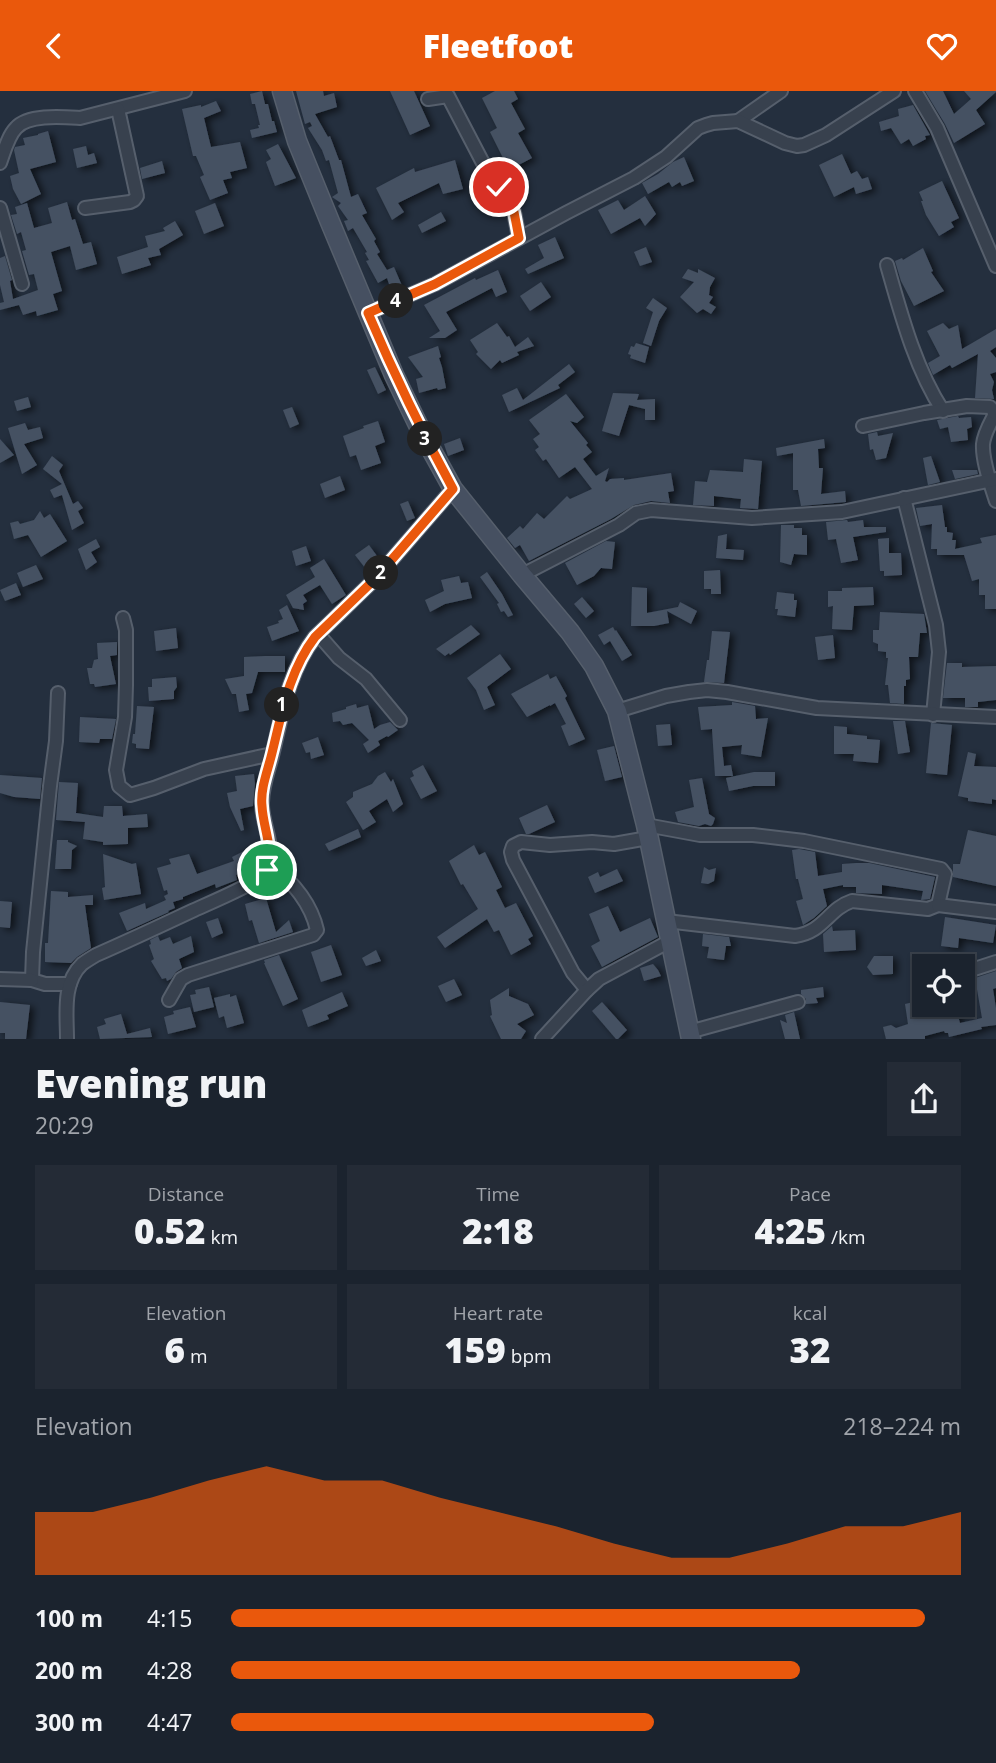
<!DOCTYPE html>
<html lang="en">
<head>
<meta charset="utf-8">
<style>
  :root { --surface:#1b232e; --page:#242b36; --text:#f1f3f6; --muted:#a0a4aa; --line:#39404a; --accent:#ea580c }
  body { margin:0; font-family:"Open Sans",sans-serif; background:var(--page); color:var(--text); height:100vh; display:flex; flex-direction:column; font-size:26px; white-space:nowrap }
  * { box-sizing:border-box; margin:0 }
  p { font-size:23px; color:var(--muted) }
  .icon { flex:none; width:38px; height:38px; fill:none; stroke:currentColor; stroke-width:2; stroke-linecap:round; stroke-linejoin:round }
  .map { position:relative; height:948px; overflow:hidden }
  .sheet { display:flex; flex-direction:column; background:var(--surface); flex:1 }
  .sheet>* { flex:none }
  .fabs { position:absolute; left:912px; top:863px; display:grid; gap:14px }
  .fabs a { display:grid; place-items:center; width:63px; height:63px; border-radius:0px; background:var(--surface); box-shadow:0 2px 5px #0004,0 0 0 2px var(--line); font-size:35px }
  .pin { position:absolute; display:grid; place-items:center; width:60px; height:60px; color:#fff; margin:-30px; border:4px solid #fff; border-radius:50%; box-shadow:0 2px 7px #0007 }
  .km { position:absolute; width:35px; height:35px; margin:-18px; border-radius:50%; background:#222; color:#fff; font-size:19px; line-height:35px; text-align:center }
  .round { display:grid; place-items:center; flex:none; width:74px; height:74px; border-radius:0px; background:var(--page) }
  .summary { display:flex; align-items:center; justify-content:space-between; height:119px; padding:0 35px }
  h1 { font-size:38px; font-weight:800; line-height:52px }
  .metrics { display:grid; grid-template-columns:repeat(3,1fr); gap:10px; height:119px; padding:7px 35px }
  .metrics div { display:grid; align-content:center; border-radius:0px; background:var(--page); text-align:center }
  .metrics b { font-size:35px; font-weight:800 }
  .metrics small { font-size:19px; font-weight:400 }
  .metrics p { font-size:19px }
  .chart { height:196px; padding:14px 35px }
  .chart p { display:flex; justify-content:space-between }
  .chart svg { width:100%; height:126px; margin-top:7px; fill:var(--accent); opacity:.7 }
  ul { padding:0 35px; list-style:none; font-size:23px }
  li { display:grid; grid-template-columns:112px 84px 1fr; align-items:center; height:52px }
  li i { height:18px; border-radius:9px; background:var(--accent) }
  header { display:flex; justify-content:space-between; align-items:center; height:91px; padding:0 35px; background:var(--accent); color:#fff; font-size:32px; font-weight:800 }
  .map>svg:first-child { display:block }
</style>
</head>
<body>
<header><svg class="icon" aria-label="back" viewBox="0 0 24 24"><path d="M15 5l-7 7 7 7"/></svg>Fleetfoot<svg class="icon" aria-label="heart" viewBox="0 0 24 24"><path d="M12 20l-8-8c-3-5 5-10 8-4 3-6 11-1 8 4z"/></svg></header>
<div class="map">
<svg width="996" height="948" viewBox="0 0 996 948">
  <defs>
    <filter id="shadow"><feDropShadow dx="4.5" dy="2.5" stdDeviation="3.5" flood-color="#0009"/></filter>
  </defs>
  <rect width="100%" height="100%" fill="#242f3e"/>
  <g fill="#455162" filter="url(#shadow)">
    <polygon points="262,0 265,13 268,13 272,30 274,30 277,41 252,47 250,39 259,37 258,34 260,34 255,13 252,13 250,3"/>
    <polygon points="296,0 323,0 324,5 334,2 337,16 315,23 328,46 330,45 339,69 341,69 351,106 358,103 367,122 362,124 376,148 374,150 380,161 377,163 387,179 394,176 403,197 392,202 387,187 378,192 366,170 369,169 365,162 367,161 353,137 348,140 344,130 348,129 338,115 341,112 332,106 338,102 329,69 326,70 322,59 308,37 312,35 310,31 305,33"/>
    <polygon points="390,0 414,0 430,35 410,44"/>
    <polygon points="495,0 514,0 518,8 511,12 525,38 518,42 532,67 509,79 490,41 497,37 482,7"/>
    <polygon points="925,0 943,0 954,23 971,8 964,0 996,0 996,1 976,19 985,33 954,52 945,33"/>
    <polygon points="216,10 221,20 204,27 211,56 240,51 247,77 230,81 232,87 223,89 228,102 210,109 200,86 204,84 196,65 193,65 182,18 201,14 201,16"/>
    <polygon points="913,14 930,44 925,45 926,48 913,55 909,48 901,53 891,37 881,40 879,31 899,25 898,18"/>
    <polygon points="48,40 56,71 30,78 41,103 21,113 13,98 10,85 19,82 14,59 15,56 25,54 23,47 38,44 38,43"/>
    <polygon points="278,53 296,87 275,95 266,71 271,68 266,59"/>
    <polygon points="86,55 88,64 94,62 97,72 77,77 73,58"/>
    <polygon points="842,63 851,83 857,80 862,88 868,86 872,98 856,103 854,96 834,106 819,74"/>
    <polygon points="684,66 694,90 682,95 680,91 672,96 669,91 648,103 642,92 658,83 673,71"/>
    <polygon points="455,69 463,98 443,103 439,92 398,112 404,121 392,129 376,97 414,77 415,81"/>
    <polygon points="162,70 165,82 142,88 140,77"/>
    <polygon points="942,90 959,127 951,131 954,136 939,145 926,124 921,110 923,110 919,101"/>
    <polygon points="645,105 656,123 645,135 640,127 611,143 598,119 618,109 624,119"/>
    <polygon points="67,111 72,129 75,128 83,153 91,151 97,173 76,179 70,155 51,161 62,200 53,203 58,219 37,225 36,220 23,224 19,214 0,219 0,212 4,211 0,194 0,167 5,165 12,189 10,190 13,208 38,199 34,183 29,184 22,160 26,159 21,141 17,143 11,124 17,123 15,116 27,112 34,137 52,132 48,117"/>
    <polygon points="215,112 224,135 204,143 195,120"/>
    <polygon points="441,121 446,130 422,142 418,134"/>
    <polygon points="175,130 183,144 159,158 161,164 148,167 151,174 122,183 117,166 148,156 145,145 165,140 163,137"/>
    <polygon points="555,146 564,167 528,183 525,178 544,167 538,154"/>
    <polygon points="646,156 652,171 640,175 634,161"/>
    <polygon points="923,157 933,180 931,181 944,200 914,215 901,190 895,170 902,167 903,169"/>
    <polygon points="688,178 698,182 698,178 715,187 710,196 709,204 713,206 709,212 716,216 711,223 703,218 697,222 680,206 694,191 682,187"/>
    <polygon points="498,179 507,201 496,206 492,197 446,221 457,239 445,247 429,247 440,240 424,214 475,187 476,189"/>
    <polygon points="541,191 551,206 530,220 520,205"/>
    <polygon points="653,207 667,217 659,230 651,255 643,252 653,221 646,217"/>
    <polygon points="497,232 507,246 509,245 515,256 528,246 534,255 517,261 519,264 502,272 500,269 491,278 476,263 478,261 470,249"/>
    <polygon points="943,232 949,238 958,234 962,258 996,238 996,256 990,260 996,267 996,281 990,283 994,291 992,299 994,308 975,307 978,263 952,277 950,274 933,284 928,272 940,265 927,240"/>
    <polygon points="636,252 649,256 645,272 630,267 631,264 628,263 631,255 634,256"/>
    <polygon points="438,255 441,266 439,267 442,276 446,297 438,299 437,297 419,302 416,288 423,286 408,266"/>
    <polygon points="569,273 575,281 558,294 560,297 509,321 502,304 517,297 523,309"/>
    <polygon points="375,276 386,299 378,303 367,279"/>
    <polygon points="613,302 639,303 637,309 655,308 655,329 645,329 645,318 629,314 619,345 602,340"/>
    <polygon points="566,303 584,326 577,332 570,330 588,352 586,354 592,361 583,368 596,385 609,377 605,390 607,391 610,388 624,387 624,389 671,382 674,400 668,401 670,412 651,410 634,414 611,428 529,470 520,454 515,457 507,447 520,435 523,438 537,422 544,428 567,405 570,408 592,398 575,376 559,387 546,368 543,370 535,359 539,356 533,348 540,343 529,329"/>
    <polygon points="28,306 31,316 17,320 14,310"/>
    <polygon points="292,316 299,333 290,337 283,319"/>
    <polygon points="958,325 959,327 971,326 972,336 967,338 968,349 951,351 948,336 940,338 937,329"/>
    <polygon points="378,330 385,351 375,355 381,372 361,379 356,364 350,366 343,345 364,337 363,335"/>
    <polygon points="25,332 28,339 40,336 43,347 24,353 37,374 22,383 8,337"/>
    <polygon points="877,341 878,345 893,342 886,367 876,369 873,358 870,359 868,343"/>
    <polygon points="460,347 464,359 448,365 444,353"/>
    <polygon points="0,348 14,364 0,372"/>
    <polygon points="824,348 825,357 818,358 819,377 823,377 821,403 845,400 846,411 801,415 798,399 793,399 793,362 777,365 776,357"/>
    <polygon points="52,365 63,374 59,380 73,413 78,410 83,417 78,420 84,432 72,439 62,404 54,407 50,399 62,393 43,378"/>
    <polygon points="931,365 940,391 928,394 923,367"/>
    <polygon points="744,368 762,370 758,418 740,417 741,408 714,405 714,415 693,414 695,390 707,391 710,379 743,381"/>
    <polygon points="952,379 977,379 978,383 955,388"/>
    <polygon points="340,385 345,399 325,407 320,393"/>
    <polygon points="408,410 415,427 407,430 400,413"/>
    <polygon points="942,414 945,436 947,436 947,441 953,442 952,449 956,449 955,458 982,452 980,447 996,444 996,518 985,518 985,504 979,504 979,488 972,490 964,464 937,464 937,458 931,458 932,433 920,435 916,417"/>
    <polygon points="40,420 44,427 50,423 67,450 41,466 28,444 14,448 10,432 18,430 20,433 34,429"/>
    <polygon points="847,429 848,431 863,429 864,436 886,436 886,441 853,446 858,469 841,472 836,448 828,449 826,431"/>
    <polygon points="781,434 794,434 794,437 802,437 802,444 807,444 807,464 794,463 791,474 780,471"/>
    <polygon points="727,443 726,458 744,459 743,469 716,467 718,445"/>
    <polygon points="889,447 889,462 901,462 902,484 884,485 884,480 880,480 878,448"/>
    <polygon points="96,448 100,456 91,461 97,471 86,479 78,458"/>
    <polygon points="606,450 615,451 612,478 601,477 594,485 577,494 565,472"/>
    <polygon points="369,454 380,469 369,482 355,464"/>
    <polygon points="306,455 311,470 296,475 292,460"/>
    <polygon points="324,468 346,504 332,513 320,494 303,504 307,510 303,513 304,519 293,517 286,504 315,486 310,477"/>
    <polygon points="36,474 43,488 23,496 17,482"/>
    <polygon points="720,479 721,503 711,503 711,498 704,498 704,480"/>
    <polygon points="487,481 502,503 513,524 508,526 504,520 501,521 497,513 499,512 480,486"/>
    <polygon points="459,485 461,492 468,491 472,507 445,513 430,521 425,509 444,500 441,489"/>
    <polygon points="16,492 21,504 5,510 0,499"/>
    <polygon points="632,496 647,497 647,522 678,516 680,511 697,520 691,533 667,520 669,532 654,535 631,535"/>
    <polygon points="873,496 874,514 854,515 852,539 832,538 833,515 828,516 828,500 842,500 842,497"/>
    <polygon points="777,501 794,503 794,509 797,509 795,526 777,524 778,518 775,518"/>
    <polygon points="582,506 594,520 586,527 574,513"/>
    <polygon points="287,514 299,540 272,550 267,536 279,532 278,530 283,528 279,519"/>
    <polygon points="880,521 924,523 927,542 920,542 918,566 909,566 910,588 906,589 906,595 904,595 904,613 890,612 888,594 885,594 888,567 886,567 886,561 878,560 878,553 873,551 873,539 879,539"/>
    <polygon points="471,534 480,543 450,564 449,562 445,565 436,558"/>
    <polygon points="613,536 615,540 616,539 632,564 622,570 610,550 604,554 598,544"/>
    <polygon points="176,537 178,557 156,560 154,540"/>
    <polygon points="712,540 730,541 724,592 704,591 707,569 709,569"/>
    <polygon points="833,544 835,567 818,569 815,546"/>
    <polygon points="117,551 117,564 110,565 116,593 95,596 94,593 90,593 87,577 92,577 94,569 98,568 97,552"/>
    <polygon points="500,563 511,578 487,596 495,614 484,619 476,599 467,587"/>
    <polygon points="265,565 285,565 285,581 258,581 252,602 246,603 249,619 239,621 236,603 232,603 225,588 244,585 244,566"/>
    <polygon points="947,572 962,572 962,576 996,575 996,609 978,611 978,616 965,616 965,607 943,607"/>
    <polygon points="548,583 550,588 556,585 567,605 565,607 585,648 569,655 561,635 566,633 555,612 550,615 550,614 527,626 511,603"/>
    <polygon points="176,586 177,596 174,600 174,608 149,610 148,596 152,596 152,588"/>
    <polygon points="732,611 755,615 756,628 768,627 761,666 741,663 742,654 722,656 724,675 731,674 733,685 715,685 712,638 701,639 698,616 732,614"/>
    <polygon points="356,613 357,617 368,614 374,638 380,634 390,631 398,639 388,646 387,645 378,650 380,654 368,662 363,653 369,649 352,632 343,634 340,630 333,631 332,622 346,618 346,616"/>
    <polygon points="137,615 154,616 149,658 136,657 136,653 132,652 133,643 135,643"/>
    <polygon points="80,626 116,628 112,648 100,648 99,652 79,651"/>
    <polygon points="893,630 905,630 910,661 898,663"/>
    <polygon points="931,632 952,634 947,684 926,682"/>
    <polygon points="670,633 672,654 658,655 656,634"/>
    <polygon points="834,635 847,636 847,643 867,645 867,648 880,649 878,672 853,670 854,663 834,663"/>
    <polygon points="318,646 324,664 311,668 310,661 306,662 302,652"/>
    <polygon points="614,655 622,686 605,690 597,659"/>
    <polygon points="968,661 976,663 974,675 996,676 996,709 992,708 992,713 968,710 968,707 958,705"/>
    <polygon points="423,674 437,700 421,708 410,687 414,685 412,680"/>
    <polygon points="385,681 391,691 393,688 403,713 393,721 387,708 369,720 376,731 363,739 346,711 353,706 353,701 372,693 378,685"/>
    <polygon points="754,681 775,681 775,695 753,695 729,700 726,687"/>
    <polygon points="254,683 255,693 253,715 240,718 244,739 241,740 230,716 227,702 237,700 235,685"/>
    <polygon points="0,684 42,687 40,708 14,706 0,702"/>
    <polygon points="702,687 709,723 715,727 713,733 711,735 705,733 699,735 678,731 675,721 694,716 689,689"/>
    <polygon points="59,691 78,692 76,722 103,726 104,715 122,715 123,725 147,723 148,736 128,737 128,753 103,754 103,751 83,748 85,731 56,729"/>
    <polygon points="547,714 555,731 529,743 526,743 519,727"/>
    <polygon points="358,738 361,746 329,760 325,753"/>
    <polygon points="968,739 996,745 996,795 953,786 953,773 960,773"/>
    <polygon points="57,749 68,749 68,751 77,755 72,759 71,778 55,778"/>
    <polygon points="474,754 479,764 485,761 502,796 496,799 505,817 516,812 533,845 528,848 531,853 511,864 499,839 494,841 487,828 445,857 437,846 478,818 463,793 461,794 449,770"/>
    <polygon points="248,758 256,775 236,784 237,789 216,797 215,793 183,806 183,808 173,811 175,817 168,820 169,821 127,840 119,822 145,812 146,818 166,809 164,805 168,803 167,799 164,800 157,777 171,773 169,768 189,763 197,783 234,770 232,766"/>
    <polygon points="799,758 815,761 818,785 842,781 842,773 856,772 869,772 935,786 930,808 921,809 923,800 882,794 882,803 856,802 856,796 843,796 843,794 823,798 827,815 814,827 803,834 796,810 803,808 798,788 796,788 792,759"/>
    <polygon points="103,763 132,773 136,772 141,803 104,809 102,797 105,796"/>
    <polygon points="704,776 709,779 716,777 714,790 708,793 701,792"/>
    <polygon points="617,778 623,790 595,802 588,786 598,781 600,786"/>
    <polygon points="51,800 68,801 68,806 93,804 93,814 85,814 91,857 77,866 71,872 45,871 45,852 48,852"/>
    <polygon points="266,807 276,841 289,829 293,841 259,852 252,829 249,830 245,813"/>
    <polygon points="0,810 12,811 10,837 0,836"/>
    <polygon points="608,815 620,841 650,827 658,846 602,876 591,855 600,850 589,823"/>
    <polygon points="945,826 996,834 993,852 959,847 958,857 941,855"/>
    <polygon points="218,827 223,842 212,847 206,831"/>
    <polygon points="832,835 833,840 855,839 856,859 824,861 823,843"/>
    <polygon points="703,843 729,846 731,855 726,855 724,869 707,867 709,856 702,855"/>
    <polygon points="158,845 160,850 170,846 173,853 191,845 194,861 179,868 182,877 176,881 171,888 167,890 166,887 162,888 151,870 154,868 149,854 151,853 150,849"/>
    <polygon points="331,854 342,884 321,891 311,861"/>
    <polygon points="376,859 381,870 366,875 362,867"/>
    <polygon points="279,864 298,908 283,915 264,872 265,872 264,869"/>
    <polygon points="874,865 893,865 893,883 873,884 867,876"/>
    <polygon points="653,873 658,879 661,885 644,890 640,877"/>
    <polygon points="996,880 996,897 993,898 996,917 996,934 981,936 982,938 949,946 948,942 945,942 944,940 925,945 925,948 886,948 883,936 891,934 896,937 908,933 905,913 918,910 919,913 927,914 926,919 955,914 960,932 982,927 975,887"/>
    <polygon points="454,888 462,904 446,911 438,895"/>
    <polygon points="209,896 214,916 194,921 190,904 196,903 195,899"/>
    <polygon points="823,896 824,906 816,907 818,912 806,913 806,908 801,903 801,899"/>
    <polygon points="509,897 509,905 528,913 534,924 517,933 526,940 521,948 501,948 490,925 492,924 490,909"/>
    <polygon points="342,901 348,915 327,924 329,928 308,936 302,919"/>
    <polygon points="230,903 230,906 236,904 244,932 227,937 224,925 219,927 214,907"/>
    <polygon points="0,911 30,914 26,948 5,948 5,942 0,942"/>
    <polygon points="602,911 627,939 618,948 616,948 592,920"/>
    <polygon points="190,916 196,936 168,943 164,926 174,923 173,920"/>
    <polygon points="794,921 800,948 785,948 780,929 787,932 785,924"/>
    <polygon points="121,923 127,943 150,937 152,946 100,948 97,936 106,933 104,928"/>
  </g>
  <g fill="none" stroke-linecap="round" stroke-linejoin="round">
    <defs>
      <g id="street">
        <polyline points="915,0 937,37 996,175"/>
        <polyline points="428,8 448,5 483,72 514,121 519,147"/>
        <polyline points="738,30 781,0"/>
        <path d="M 0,72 C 4,61 8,45 16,37 C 28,23 63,26 80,27 L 185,0"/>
        <polyline points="0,117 22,193"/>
        <polyline points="85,117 130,111 134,109 137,105 118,18"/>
        <path d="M 887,174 C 901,223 915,277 943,320"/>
        <polyline points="368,222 435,193 566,122 634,87 666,66 698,37 706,34 713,32 738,30 785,52 797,55 804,54 826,44 894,0"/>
        <path d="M 996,321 C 991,331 984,342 983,353 C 982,370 991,394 996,410"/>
        <polyline points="863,335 924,322 967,315 990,316 995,322"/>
        <polyline points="904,407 936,534 939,561 933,624"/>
        <polyline points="522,484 619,434 636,422 651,419 752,427 842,421 996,388"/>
        <polyline points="123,527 126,539 126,594 125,626 116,679 119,695 130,704 154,697 204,678 272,663"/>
        <polyline points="318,543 339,567 366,588 400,629"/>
        <polyline points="58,602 56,650 50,695 33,861 32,889 45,893 70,893"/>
        <polyline points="617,620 666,605 689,601 707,599 727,601 817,617 996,626"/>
        <path d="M 646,734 L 700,744 L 753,744 L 804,750 L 941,778 L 945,783 L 938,814 L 928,818 L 852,810 C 828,818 824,841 795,845 L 666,830"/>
        <polyline points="938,814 996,821"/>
        <polyline points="962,882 996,871"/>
        <polyline points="0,888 32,889"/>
        <polyline points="587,899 573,882 513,769 511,761 513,755 521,751 550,754 592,751 614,753 648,747"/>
        <path d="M 169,909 L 181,888 L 188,884 L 313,844 L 317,839 C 311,812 291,789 269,772"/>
        <polyline points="689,941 798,911"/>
        <path d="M 67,948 C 67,923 62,892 82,873 C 86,870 91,867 96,864 C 128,850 160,835 192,820 C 207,813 259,792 267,780 C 278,762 261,731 262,712 C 262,696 268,680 272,665 C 282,624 288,581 315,546 L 375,488 L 453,398"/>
        <polyline points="542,948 587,899 599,888 670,850"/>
      </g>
      <polyline id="secondary" points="282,0 297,50 330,131 394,284 422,342 453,398 522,484 570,541 594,575 617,620 646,734 691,948"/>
    </defs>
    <use href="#street" stroke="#565f6c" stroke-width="16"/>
    <use href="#secondary" stroke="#565f6c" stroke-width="21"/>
    <use href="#street" stroke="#38414e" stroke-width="12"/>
    <use href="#secondary" stroke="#465061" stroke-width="18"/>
  </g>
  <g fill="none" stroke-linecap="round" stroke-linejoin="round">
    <defs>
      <path id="route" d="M 267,779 C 274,757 263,737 262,715 C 260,698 268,679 272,662 C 282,622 289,580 315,546 L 375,488 L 453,398 C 422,341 394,283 368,222 L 435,193 L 519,147 L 514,121 L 499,96"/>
    </defs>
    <use href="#route" stroke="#fff" stroke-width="14"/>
    <use href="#route" stroke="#ea580c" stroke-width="9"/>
  </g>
</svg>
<div class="fabs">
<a><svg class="icon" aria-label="locate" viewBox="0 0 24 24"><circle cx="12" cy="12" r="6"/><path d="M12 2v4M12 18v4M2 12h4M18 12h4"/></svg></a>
</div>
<div class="pin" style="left:267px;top:779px;background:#1e9e55"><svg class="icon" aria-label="arrive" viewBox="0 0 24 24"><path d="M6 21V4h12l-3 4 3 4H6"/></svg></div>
<div class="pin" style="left:499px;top:96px;background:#d93025"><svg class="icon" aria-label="check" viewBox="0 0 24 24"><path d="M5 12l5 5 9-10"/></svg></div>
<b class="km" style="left:282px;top:614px">1</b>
<b class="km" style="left:381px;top:482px">2</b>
<b class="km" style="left:425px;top:348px">3</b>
<b class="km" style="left:396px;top:210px">4</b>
</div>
<section class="sheet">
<div class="summary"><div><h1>Evening run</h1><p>20:29</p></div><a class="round"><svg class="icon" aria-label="share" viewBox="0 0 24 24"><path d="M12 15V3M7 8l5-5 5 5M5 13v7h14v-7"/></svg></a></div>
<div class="metrics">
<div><p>Distance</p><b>0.52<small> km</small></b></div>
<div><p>Time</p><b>2:18</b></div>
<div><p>Pace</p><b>4:25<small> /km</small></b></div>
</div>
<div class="metrics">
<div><p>Elevation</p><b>6<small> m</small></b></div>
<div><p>Heart rate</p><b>159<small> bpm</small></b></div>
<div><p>kcal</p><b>32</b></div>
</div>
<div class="chart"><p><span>Elevation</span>218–224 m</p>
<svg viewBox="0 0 160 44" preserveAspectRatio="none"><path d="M0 44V22L10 22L20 17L30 11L40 6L50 11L60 11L70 17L80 22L90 27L100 33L110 38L120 38L130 33L140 27L150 27L160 22V44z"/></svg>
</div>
<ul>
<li><b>100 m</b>4:15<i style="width:95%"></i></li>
<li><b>200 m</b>4:28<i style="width:78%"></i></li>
<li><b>300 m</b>4:47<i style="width:58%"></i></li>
</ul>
</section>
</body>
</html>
